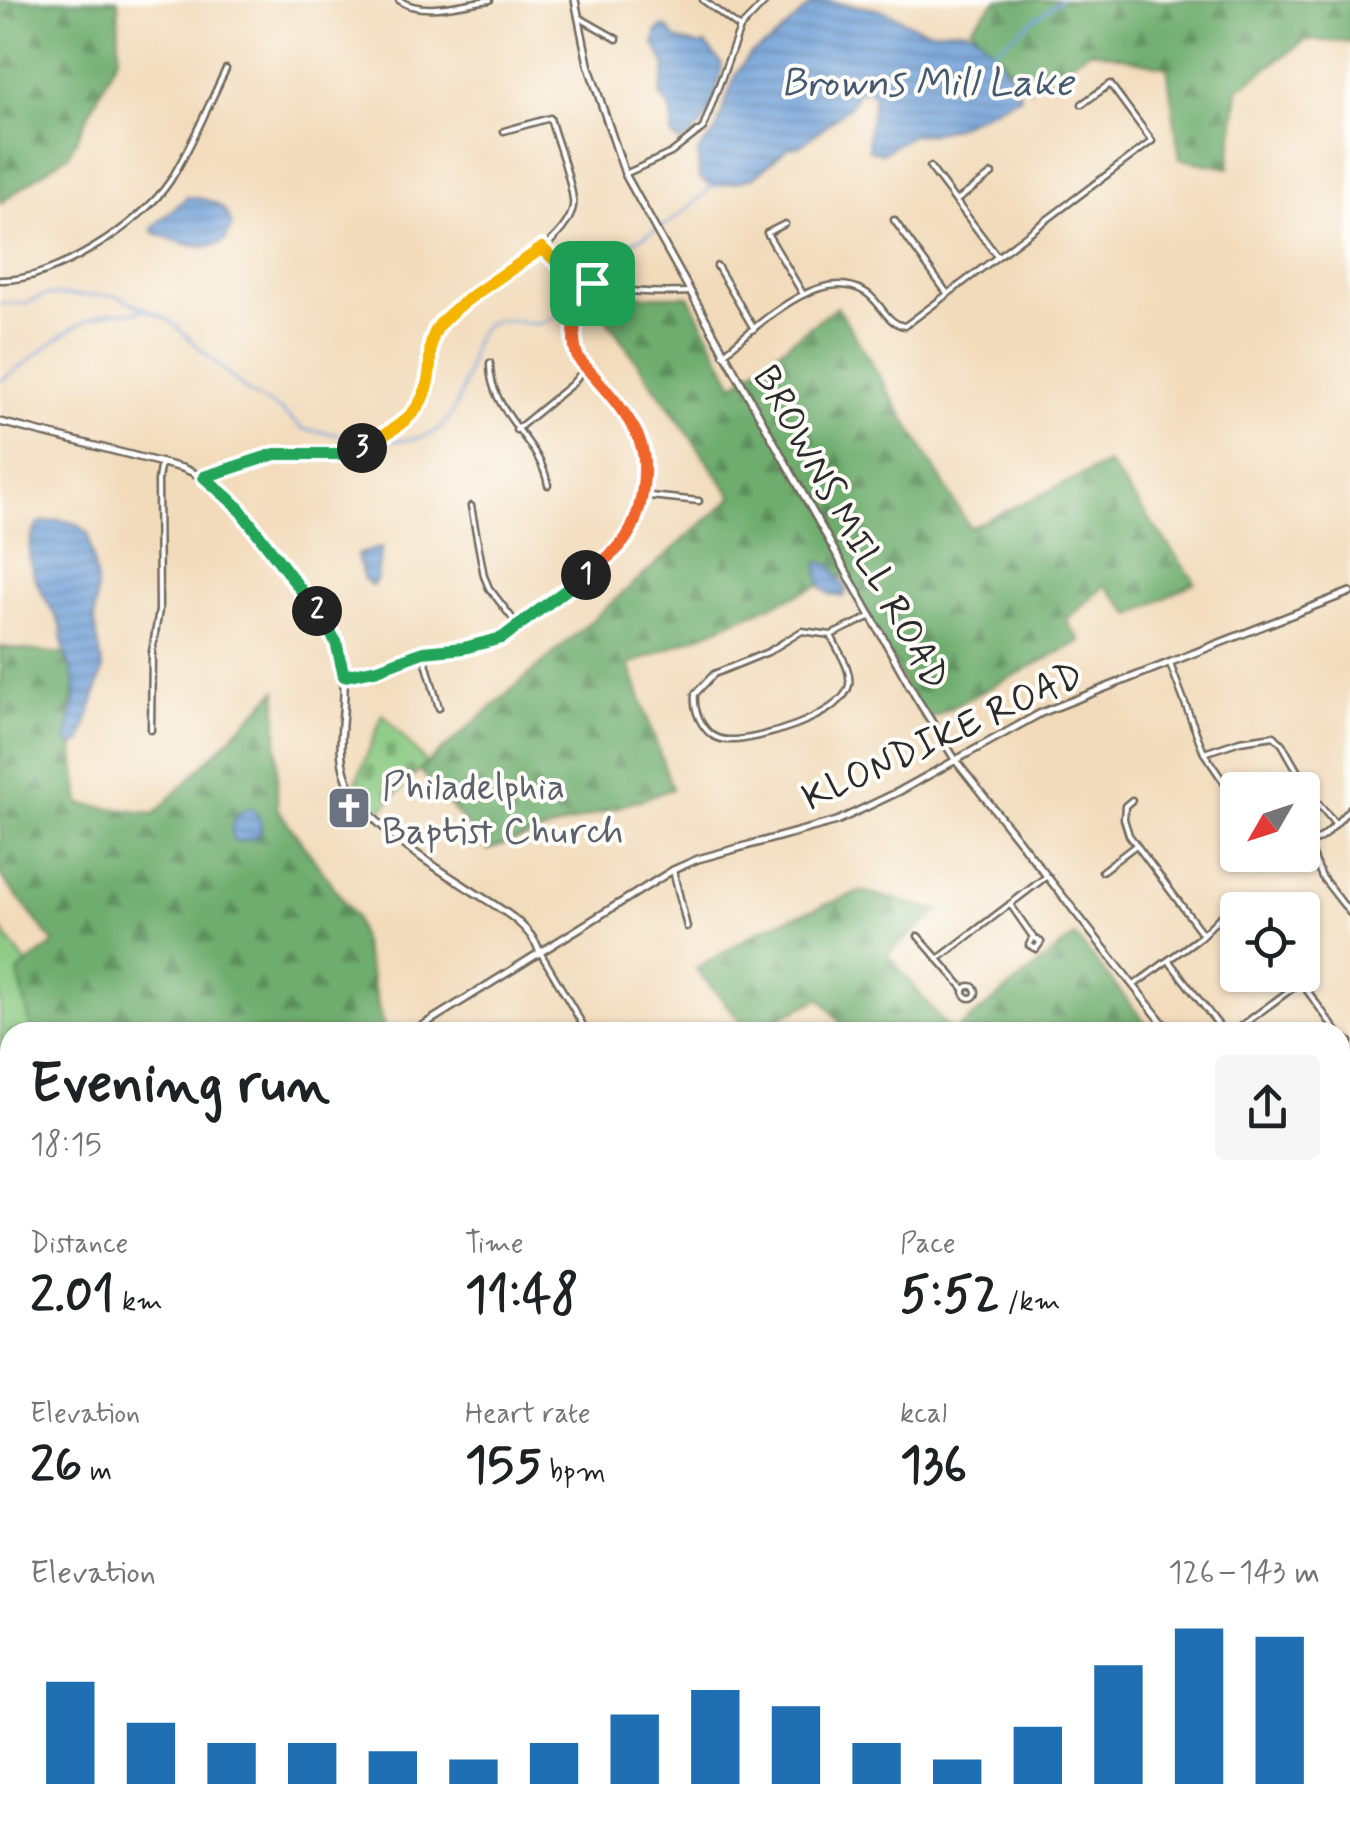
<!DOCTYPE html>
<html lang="en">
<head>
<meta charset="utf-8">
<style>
  :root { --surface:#fff; --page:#f6f6f6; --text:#202124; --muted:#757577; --accent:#1f6fb2 }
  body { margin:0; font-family:Mynerve,sans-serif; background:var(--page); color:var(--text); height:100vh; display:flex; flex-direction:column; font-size:38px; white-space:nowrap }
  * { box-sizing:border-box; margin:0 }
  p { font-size:32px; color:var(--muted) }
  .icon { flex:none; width:55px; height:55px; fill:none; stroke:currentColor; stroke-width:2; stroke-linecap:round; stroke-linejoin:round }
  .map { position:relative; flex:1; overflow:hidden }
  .side { position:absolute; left:0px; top:1022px; width:1350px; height:812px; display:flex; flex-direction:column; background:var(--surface); border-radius:30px 30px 0 0; box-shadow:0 2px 8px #0004 }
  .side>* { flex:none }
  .needle { width:65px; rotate:231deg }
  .buttons { position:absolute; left:1220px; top:772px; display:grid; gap:20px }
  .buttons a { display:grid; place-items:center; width:100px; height:100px; border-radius:10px; background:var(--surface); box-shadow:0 2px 8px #0004; font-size:50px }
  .pin { position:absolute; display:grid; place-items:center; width:85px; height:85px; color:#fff; margin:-42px; border-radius:20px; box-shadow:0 5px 15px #0006 }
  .km { position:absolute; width:50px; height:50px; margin:-25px; border-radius:50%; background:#222; color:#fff; font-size:28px; line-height:50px; text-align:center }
  .round { display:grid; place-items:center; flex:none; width:105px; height:105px; border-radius:10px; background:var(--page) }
  .headline { display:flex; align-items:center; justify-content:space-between; height:170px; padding:0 30px }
  h1 { font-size:55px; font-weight:700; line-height:75px }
  .stats { display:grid; grid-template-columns:repeat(3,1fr); gap:15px; height:170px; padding:10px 30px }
  .stats div { display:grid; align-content:center }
  .stats b { font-size:50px; font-weight:700 }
  .stats small { font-size:28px; font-weight:400 }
  .stats p { font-size:28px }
  .chart { height:280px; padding:20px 30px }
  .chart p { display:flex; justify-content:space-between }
  .chart svg { width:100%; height:180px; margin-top:10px; stroke:var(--accent); stroke-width:6 }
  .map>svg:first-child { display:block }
</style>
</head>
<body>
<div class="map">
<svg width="1350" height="1833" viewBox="0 0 1350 1833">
  <defs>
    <pattern id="forest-firs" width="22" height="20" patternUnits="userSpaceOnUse" patternTransform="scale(2.5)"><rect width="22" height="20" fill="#6ead6e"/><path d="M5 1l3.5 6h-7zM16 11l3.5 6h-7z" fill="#5b8d5b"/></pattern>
    <pattern id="cemetery-stones" width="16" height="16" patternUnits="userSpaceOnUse" patternTransform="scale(2.5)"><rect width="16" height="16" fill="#88c980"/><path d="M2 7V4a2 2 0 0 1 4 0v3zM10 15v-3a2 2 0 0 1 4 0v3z" fill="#6fa369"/></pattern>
    <pattern id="water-rules" width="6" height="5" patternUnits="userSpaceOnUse" patternTransform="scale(2.5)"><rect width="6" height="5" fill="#6d9ed7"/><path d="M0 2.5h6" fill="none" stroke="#5a81af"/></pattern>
  </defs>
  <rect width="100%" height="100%" fill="#fdfcf7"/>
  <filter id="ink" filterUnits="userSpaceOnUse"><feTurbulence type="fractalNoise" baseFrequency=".01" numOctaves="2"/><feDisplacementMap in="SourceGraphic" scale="20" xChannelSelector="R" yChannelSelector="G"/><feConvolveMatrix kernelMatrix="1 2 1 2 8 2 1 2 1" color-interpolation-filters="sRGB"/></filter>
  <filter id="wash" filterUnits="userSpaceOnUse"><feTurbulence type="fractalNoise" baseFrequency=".0048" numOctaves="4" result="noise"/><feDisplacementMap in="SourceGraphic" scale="40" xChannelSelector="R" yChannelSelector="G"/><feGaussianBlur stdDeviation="2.25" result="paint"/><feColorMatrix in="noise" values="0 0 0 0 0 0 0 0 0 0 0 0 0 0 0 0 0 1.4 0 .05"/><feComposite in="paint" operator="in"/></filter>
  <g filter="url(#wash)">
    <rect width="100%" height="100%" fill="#f2dbbb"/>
    <polygon fill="#88c980" stroke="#5a7a56" stroke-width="2.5" points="0,928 61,1011 36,1032 10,1032 10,1326 0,1335"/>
    <g fill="url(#forest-firs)" stroke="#4c6c4c" stroke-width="2.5">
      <polygon points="0,0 118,0 119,54 69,154 0,203"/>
      <polygon points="997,0 1350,0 1350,42 1306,40 1238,89 1229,168 1180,159 1167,67 1091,50 1028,89 971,27"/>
      <polygon points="581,283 643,296 689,296 734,385 837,306 970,528 1108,463 1195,582 1132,615 1105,585 1066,621 1081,641 925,721 843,575 629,665 672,789 488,850 420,770 733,497"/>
      <polygon points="0,647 69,655 76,681 70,722 80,804 155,814 277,690 277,808 355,917 385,1032 32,1032 18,972 54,943 0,875"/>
      <polygon points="862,891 940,911 887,954 951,1032 847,1032 821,998 750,1032 696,969 764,928"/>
      <polygon points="1075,936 1153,1032 954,1032"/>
      <polygon points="10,1126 10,1332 3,1337 0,1137"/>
      <polygon points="1340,1281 1350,1301 1350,1559 1340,1558"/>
      <polygon points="1350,1668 1350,1833 145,1833 154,1825 1340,1825 1340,1671"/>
      <polygon points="10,1781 10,1825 90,1825 80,1833 0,1833 0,1790"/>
    </g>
    <polygon fill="url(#cemetery-stones)" stroke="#5a7a56" stroke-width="2.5" points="383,714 426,763 377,814 354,788"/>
    <g fill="url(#water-rules)" stroke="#4c6481" stroke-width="2.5">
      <path d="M 829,1 C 846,6 866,6 884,11 C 898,15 910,27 927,30 C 942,33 959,24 974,33 C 987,40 1017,80 1020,96 L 955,127 L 928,134 L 912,135 L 882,153 L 869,150 L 868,134 L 874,96 L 868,90 L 858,91 L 850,106 L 800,146 L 788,148 L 753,178 L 712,187 L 699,178 L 698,151 L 715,133 L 736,73 L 751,54 L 769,44 L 813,3 Z"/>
      <path d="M 663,26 L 669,29 L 675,39 L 700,46 L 705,44 L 722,64 C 718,93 708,131 679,142 L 672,136 L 672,112 L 660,95 L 666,66 L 654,44 L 657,31 Z"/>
      <path d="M 187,197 C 209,199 225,202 232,225 L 225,241 C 201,254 178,241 154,233 L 152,229 L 156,224 Z"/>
      <path d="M 60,520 L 77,524 L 88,533 L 97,583 L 94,620 L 103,669 L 81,742 L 73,746 L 68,742 C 66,723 78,704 75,685 C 72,666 60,647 62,629 C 46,594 13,561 39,523 Z"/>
      <polygon points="382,547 376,581 372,586 364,579 357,555"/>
      <polygon points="822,562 832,566 846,590 844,597 830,594 821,587 817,563"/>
      <path d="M 250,808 C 259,811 263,827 260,835 L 241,842 L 233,840 C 228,826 235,811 250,808 Z"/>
    </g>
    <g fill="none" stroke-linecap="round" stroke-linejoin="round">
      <g stroke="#6d9ed7" stroke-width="2.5">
        <polyline points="990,53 1060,0"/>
        <polyline points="0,303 26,303 46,295 117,296 169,320 249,393 279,409 303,429 372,440"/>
        <path d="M 0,381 C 36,360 67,322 109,313 C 120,311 131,313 142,311"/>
        <path d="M 380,440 C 442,443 454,423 468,368 C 471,355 473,335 485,326 C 502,312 526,329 545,322 C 568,314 564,290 580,276 C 605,253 637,241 666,224 C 683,215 699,198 713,185"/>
        <polyline points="1340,1232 1350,1222"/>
        <polyline points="0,1821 10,1819"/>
        <polyline points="148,1825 161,1833"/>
        <polyline points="223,1833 227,1825"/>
      </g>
    </g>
  </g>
  <g filter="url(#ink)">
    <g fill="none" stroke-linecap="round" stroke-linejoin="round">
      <defs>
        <g id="street">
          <path d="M 399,0 C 423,17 462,3 490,0"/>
          <polyline points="703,0 740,28"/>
          <polyline points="580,18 617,39"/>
          <polyline points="930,167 997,256"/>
          <polyline points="625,174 671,153 703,128 740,28 767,0"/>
          <polyline points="956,201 992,174"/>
          <polyline points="894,220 947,293"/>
          <polyline points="785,224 767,233 803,294"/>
          <path d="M 544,250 C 581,294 638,294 691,292"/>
          <polyline points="717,266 754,329"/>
          <path d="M 0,280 C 52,282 142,224 170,181 C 192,146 208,106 226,69"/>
          <path d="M 723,354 C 757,327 818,264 865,292 C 881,301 886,324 905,326 L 1152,141 L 1110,84 L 1082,104"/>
          <path d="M 490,363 C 489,413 540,439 548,485"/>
          <polyline points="516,430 572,384 586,367"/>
          <path d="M 204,477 L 275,454 L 338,454 L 364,448 L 409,418 L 422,402 L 428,385 L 431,342 L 440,324 C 468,296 579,242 573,200 C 570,173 557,144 550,118 L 504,131"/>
          <polyline points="640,495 699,501"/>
          <polyline points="471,506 484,576 489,588 519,627"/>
          <path d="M 831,635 C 837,650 852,668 849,685 C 843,716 754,742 727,740 C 705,739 693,713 695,694 L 714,674 L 768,652 L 802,631 L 831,635 L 872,616"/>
          <polyline points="423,652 439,708"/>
          <polyline points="1170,664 1204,753 1238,803"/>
          <path d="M 344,676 C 372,670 397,659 424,652 C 449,645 475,650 499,639 C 527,627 615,559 629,533 C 641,511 649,468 641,444 C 630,412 599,384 578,358 C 568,331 578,306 591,283"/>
          <polyline points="151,730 152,652 159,610 158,479 161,462"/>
          <polyline points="1204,753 1240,741 1274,736 1282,744 1310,793 1335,824"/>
          <polyline points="1132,800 1125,806 1124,819 1129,835 1202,933"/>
          <path d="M 1302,845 C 1322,844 1337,822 1350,808"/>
          <polyline points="1309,846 1322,877 1350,913"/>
          <polyline points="673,870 687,927"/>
          <polyline points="1102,871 1136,845"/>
          <polyline points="1010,904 1033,937 1041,942 1036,949 1029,945 1033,937"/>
          <polyline points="918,936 964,989"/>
          <polyline points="540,952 587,1032"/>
          <polyline points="938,959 1047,876"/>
          <polyline points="1169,961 1224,1032"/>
          <polyline points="1299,975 1306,989 1337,1032"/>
          <polyline points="1134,985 1200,937 1220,917 1238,912"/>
          <circle cx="970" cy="992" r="6"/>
          <polyline points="1233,1032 1301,982"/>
          <polyline points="1340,1035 1350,1042"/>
          <polyline points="1340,1110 1350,1103"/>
          <polyline points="1340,1260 1350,1256"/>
          <polyline points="1340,1601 1340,1600"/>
          <polyline points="1340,1617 1350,1643"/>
          <polyline points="1340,1660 1350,1656"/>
        </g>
        <g id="secondary">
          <polyline points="575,0 588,64 625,174 916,697 956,761 1170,1032"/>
          <path d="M 0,422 L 182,468 C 199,474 213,483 227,495 C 260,527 337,627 343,671 C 349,711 330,752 352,790 C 375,831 435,867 474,892 C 499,908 529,923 540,952"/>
          <polyline points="412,1032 673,870 698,859 837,821 898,792 1041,713 1350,592"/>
          <polyline points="1340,1278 1350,1297"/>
          <polyline points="0,1341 10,1334"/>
          <polyline points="0,1526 10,1536"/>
          <polyline points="203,1833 204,1825"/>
        </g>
      </defs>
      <use href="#street" stroke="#71695d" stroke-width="9"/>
      <use href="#secondary" stroke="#71695d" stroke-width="10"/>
      <use href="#street" stroke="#fff" stroke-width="4"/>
      <use href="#secondary" stroke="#fff" stroke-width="5"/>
    </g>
  </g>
  <g fill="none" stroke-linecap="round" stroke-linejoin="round" filter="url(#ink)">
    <defs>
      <path id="split-1" d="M 586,575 C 599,564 616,553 626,538 C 642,515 650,465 639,439 C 626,409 599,383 578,358 C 568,331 578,306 592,283"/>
      <polyline id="split-2" points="317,611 336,642 344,676 378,669 423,652 464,648 502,638 586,575"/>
      <polyline id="split-3" points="317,611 237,506 204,477 275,454 338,454 362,448"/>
      <path id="split-4" d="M 362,448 C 400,425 428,414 430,364 C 430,350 430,339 438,327 C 453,305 518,266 542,248 L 565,270 L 592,283"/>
    </defs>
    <use href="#split-1" stroke="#fff" stroke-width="20"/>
    <use href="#split-2" stroke="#fff" stroke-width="20"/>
    <use href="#split-3" stroke="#fff" stroke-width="20"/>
    <use href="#split-4" stroke="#fff" stroke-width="20"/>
    <use href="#split-1" stroke="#f0652b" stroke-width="12"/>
    <use href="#split-2" stroke="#22a559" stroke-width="12"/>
    <use href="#split-3" stroke="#22a559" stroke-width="12"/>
    <use href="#split-4" stroke="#f5b400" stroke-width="12"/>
  </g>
  <defs>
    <symbol id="church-square" viewBox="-11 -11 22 22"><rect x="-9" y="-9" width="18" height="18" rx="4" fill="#6b7280" stroke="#fdfcf7"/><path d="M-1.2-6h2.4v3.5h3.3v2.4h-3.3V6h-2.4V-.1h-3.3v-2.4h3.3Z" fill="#fff"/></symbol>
  </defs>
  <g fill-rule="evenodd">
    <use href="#church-square" x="324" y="783" width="50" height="50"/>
  </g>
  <g text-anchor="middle" stroke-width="8" stroke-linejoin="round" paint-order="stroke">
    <g font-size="38" fill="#2b2b2b" stroke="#fdfcf7">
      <text transform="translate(852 527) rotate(61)" y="13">BROWNS MILL ROAD</text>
      <text transform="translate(942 735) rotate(-25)" y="13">KLONDIKE ROAD</text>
    </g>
    <g font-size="38" fill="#5b616d" stroke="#fdfcf7" text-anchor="start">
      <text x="382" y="799">Philadelphia<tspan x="382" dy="44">Baptist Church</tspan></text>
    </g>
    <g font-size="40" font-style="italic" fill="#455970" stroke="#fdfcf7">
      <text x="927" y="95">Browns Mill Lake</text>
    </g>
  </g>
</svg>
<div class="buttons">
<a><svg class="needle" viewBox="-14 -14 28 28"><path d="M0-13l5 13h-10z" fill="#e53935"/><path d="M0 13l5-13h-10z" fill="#757577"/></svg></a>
<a><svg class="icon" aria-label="locate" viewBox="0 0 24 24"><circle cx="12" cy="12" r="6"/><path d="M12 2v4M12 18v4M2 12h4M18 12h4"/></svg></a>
</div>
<div class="pin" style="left:592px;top:283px;background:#1e9e55"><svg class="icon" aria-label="arrive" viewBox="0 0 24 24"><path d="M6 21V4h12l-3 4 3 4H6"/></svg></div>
<b class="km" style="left:586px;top:575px">1</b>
<b class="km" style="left:317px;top:611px">2</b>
<b class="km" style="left:362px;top:448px">3</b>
<section class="side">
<div class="headline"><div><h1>Evening run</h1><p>18:15</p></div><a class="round"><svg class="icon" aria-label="share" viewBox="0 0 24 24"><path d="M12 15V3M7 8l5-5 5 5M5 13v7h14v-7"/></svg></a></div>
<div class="stats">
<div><p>Distance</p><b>2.01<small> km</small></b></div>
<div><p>Time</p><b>11:48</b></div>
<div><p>Pace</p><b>5:52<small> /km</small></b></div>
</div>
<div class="stats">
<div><p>Elevation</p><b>26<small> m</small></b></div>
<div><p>Heart rate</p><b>155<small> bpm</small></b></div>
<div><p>kcal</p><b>136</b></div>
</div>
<div class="chart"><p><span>Elevation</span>126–143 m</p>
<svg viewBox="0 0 160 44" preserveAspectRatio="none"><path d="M5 44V19M15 44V29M25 44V34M35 44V34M45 44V36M55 44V38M65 44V34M75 44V27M85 44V21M95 44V25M105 44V34M115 44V38M125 44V30M135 44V15M145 44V6M155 44V8"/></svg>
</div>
</section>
</div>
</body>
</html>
